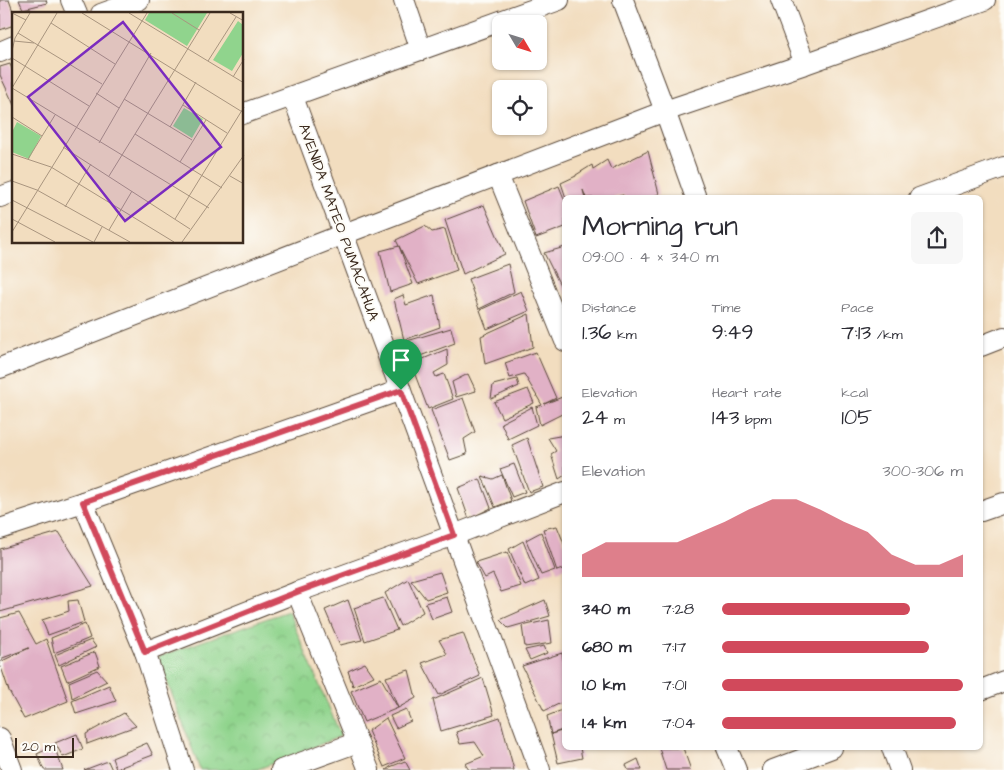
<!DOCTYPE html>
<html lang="en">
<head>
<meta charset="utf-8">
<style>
  :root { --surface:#fff; --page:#f7f7f7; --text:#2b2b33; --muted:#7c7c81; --accent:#d1495b }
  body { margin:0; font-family:"Architects Daughter",sans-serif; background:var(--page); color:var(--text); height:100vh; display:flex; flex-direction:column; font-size:19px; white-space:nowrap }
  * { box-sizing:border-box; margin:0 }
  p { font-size:16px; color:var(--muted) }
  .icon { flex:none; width:28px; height:28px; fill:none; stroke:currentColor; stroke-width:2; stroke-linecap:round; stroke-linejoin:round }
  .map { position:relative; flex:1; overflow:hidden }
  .details { position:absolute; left:562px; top:195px; width:421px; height:555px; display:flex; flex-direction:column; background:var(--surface); border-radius:8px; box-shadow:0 1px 4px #0004 }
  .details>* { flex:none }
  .needle { width:32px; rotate:128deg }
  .buttons { position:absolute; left:492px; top:15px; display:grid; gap:10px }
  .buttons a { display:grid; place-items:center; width:55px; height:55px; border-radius:8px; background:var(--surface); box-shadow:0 1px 4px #0004; font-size:25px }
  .scale { position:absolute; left:15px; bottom:12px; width:59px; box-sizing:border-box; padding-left:5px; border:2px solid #3b2a1e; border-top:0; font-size:14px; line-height:18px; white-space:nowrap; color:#3b2a1e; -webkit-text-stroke:4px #fdfcf7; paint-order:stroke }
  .pin { position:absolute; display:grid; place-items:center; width:42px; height:42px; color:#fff; margin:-51px -21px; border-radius:50% 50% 50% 0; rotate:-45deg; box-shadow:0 0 5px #0007 }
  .pin .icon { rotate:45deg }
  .round { display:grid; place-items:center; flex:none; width:52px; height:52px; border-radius:8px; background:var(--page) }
  .headline { display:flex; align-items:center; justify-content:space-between; height:85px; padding:0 20px }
  h1 { font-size:28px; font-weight:600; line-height:38px }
  .figures { display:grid; grid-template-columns:repeat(3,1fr); gap:8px; height:85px; padding:5px 20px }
  .figures div { display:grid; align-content:center }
  .figures b { font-size:21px; font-weight:600 }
  .figures small { font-size:14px; font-weight:400 }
  .figures p { font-size:14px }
  .chart { height:140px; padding:10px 20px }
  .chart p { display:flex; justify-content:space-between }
  .chart svg { width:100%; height:90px; margin-top:5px; fill:var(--accent); opacity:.7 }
  ul { padding:0 20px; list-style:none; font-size:16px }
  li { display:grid; grid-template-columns:80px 60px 1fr; align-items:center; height:38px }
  li i { height:12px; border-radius:6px; background:var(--accent) }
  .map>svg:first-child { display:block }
</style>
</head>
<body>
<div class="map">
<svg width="1004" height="770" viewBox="0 0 1004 770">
  <defs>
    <pattern id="park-crowns" width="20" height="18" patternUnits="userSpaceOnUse" patternTransform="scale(1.25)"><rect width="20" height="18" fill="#90d48d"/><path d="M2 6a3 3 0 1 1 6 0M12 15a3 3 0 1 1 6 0" fill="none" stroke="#7db679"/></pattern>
  </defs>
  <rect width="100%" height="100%" fill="#fdfcf7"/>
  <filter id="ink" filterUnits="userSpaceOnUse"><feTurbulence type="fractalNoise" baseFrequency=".02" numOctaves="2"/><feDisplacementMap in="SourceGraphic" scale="10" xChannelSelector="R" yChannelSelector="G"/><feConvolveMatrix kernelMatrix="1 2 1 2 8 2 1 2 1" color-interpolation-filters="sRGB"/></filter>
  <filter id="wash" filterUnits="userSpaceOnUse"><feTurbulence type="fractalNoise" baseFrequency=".0096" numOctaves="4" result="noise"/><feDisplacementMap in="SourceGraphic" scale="20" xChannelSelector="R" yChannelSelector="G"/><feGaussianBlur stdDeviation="1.12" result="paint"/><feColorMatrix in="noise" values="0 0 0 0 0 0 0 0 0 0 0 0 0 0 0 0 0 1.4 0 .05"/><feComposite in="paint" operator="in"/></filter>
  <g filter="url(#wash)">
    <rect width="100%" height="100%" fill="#f2ddbf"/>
    <polygon fill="url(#park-crowns)" stroke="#667f56" points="288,611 341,736 256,770 200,770 158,657"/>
    <g id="blocks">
      <g fill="#e1b1c6">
        <polygon points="0,0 9,0 14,14 14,25 0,30"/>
        <polygon points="19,0 46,0 47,3 23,9"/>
        <polygon points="10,64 14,74 14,105 0,75 0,67"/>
        <polygon points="648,151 659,194 649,198 625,198 623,195 613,198 586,198 583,190 585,198 566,198 561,183 576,176 576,175 592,165 593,169 607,160 611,169"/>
        <polygon points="559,186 565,201 565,227 536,238 523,201"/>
        <polygon points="484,205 505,254 463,274 445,220"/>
        <polygon points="425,226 432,232 445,229 457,270 418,284 396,240"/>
        <polygon points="399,246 413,284 390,292 380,251"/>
        <polygon points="565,247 565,295 544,253"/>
        <polygon points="508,264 514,292 479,309 468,279"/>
        <polygon points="521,291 529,311 487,329 480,310"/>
        <polygon points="403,295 406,305 434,295 440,327 404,340 394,299"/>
        <polygon points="529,314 533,347 485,364 481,336"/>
        <polygon points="451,328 455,343 412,359 407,341"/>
        <polygon points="447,349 448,365 434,373 436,377 444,374 453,399 428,409 411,364"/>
        <polygon points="536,352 556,398 544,404 565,396 564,413 540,425 536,407 542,405 524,374 510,378 505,363"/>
        <polygon points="468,374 476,391 456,397 452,382"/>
        <polygon points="517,379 519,386 491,399 493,385"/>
        <polygon points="528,389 534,403 502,418 494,402"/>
        <polygon points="463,398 475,432 464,439 467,454 450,460 431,410"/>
        <polygon points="532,407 537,425 508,439 501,423"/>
        <polygon points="565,435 565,475 559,479 551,454 556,451 548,438"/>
        <polygon points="527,438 543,487 529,492 512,445"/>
        <polygon points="514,464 525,492 512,497 500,469"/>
        <polygon points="502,475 511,501 495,507 482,476 493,479"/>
        <polygon points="480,479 491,508 469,519 458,488"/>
        <polygon points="557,526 565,546 565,568 557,571 543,529"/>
        <polygon points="59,532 93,586 0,612 0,549"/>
        <polygon points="541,532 555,570 541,575 526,540"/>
        <polygon points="523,541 539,580 525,586 509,549"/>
        <polygon points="507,552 521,586 501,592 493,574 485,578 476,562"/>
        <polygon points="440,572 447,592 426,599 411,580"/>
        <polygon points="408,579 423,612 400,626 385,593"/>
        <polygon points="447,597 452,612 432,619 425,603"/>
        <polygon points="383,598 397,630 365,641 354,608"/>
        <polygon points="78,600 84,622 48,635 42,620 69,611 68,601"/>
        <polygon points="348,600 362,640 340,645 325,610"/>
        <polygon points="545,600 550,616 508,628 500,620"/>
        <polygon points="19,613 36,644 46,639 68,701 24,719 9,691 0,664 0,662 29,648 0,659 0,618"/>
        <polygon points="549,620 552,643 525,647 522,626"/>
        <polygon points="85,624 90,638 54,653 51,638"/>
        <polygon points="463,633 480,676 439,695 422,663 447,654 439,640"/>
        <polygon points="91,640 96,647 59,665 55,655"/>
        <polygon points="544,646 547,653 530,660 525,650"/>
        <polygon points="95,652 100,666 67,681 61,666"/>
        <polygon points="562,653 565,669 565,701 544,711 522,666"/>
        <polygon points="365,663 374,676 353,686 348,671"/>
        <polygon points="97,670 107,681 72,698 69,682"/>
        <polygon points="409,670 416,698 398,708 386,677"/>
        <polygon points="381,678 398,708 364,722 351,691"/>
        <polygon points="483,678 494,715 441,731 433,700"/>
        <polygon points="109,685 116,701 76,714 72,701"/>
        <polygon points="406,709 411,721 396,728 390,716"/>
        <polygon points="565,709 565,729 551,734 565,730 565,748 580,748 582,758 558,763 551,734 547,716"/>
        <polygon points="124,713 136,726 87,744 86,734"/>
        <polygon points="500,717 514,770 469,770 465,764 484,756 475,742 460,744 456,732"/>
        <polygon points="386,718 405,758 384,767 368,731"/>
        <polygon points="77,734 83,749 63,757 55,743"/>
        <polygon points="147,743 153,755 116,769 112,758"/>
        <polygon points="54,746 63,770 44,770 37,754"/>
        <polygon points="659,748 683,748 691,770 666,770"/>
        <polygon points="638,759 642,770 628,770 626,765"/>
        <polygon points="108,761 112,770 84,770"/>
        <polygon points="405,761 410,770 386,770 390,767"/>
      </g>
    </g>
  </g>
  <g filter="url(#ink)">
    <use href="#blocks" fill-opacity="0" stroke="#564536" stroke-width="1"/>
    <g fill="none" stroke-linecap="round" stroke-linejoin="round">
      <defs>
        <g id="street">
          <polyline points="71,0 77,14"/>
          <polyline points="404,0 421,50"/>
          <polyline points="623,0 665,111 696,198"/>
          <polyline points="781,0 805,64"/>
          <polyline points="101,14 139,0"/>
          <polyline points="0,52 14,46"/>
          <polyline points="293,97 540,770"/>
          <polyline points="242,114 559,0"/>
          <polyline points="498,175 565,341"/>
          <polyline points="0,197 14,192"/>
          <polyline points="919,198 1004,167"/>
          <polyline points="981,346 1004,337"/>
          <polyline points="0,368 344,234 665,111 805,64 985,0"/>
          <polyline points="83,502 145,652 183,770"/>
          <polyline points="981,511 1004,503"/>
          <polyline points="0,529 83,502 401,390"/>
          <polyline points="297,592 369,770"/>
          <polyline points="145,652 297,592 454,535 565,492"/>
          <polyline points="981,690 1004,681"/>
          <polyline points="0,738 12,770"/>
          <polyline points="727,748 736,770"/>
          <polyline points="892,748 900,770"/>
          <polyline points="281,770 358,742"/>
          <polyline points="773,770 832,748"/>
        </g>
      </defs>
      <use href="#street" stroke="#564536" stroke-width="22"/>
      <use href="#street" stroke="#fff" stroke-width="20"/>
    </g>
  </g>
  <g fill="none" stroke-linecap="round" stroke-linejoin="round" filter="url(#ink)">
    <defs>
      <polygon id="route" points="401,390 454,535 297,592 145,652 83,502"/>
    </defs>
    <use href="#route" stroke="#fff" stroke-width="10"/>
    <use href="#route" stroke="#d1495b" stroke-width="6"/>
  </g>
  <g text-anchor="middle" stroke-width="4" stroke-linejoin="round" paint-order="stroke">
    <g font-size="15" fill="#3b2a1e" stroke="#fdfcf7">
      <text transform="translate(339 222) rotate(70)" y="5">AVENIDA MATEO PUMACAHUA</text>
    </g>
  </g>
  <g transform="translate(12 12)">
    <rect width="231" height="231" fill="#f2ddbf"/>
    <path d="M 137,1 L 195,1 L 175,34 L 133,8 ZM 226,9 L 231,13 L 231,41 L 220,59 L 201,48 ZM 172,96 L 191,107 L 180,126 L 161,114 ZM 5,110 L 29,124 L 17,147 L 0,140 L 0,120 Z" fill="#90d48d"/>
    <path fill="none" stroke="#a9957f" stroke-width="1" d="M 0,1 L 14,8M 70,1 L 232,101M 117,1 L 232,71M 160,1 L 187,18M 218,1 L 232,9M 39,11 L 103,52M 6,21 L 90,72M 2,29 L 22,31M 0,39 L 3,26 L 18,1M 0,46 L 77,94M 196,49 L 224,5M 221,65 L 232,47M 0,76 L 197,196M 0,76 L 45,1M 84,81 L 107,96M 112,87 L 180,128M 171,93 L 215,121M 0,105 L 30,124M 158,115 L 184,70M 123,122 L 210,176M 87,131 L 139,41M 51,135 L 178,217M 0,142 L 39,155 L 162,230M 16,147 L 43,103M 168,150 L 194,108M 97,164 L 198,1M 218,164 L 232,172M 0,169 L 25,178 L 118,230M 0,188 L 81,230M 53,195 L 79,152M 0,207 L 43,230M 163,207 L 232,95M 97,218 L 120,179M 0,220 L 135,1M 82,230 L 90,215M 170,230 L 232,143"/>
    <path fill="#7b2cbf" fill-opacity="0.15" stroke="#7b2cbf" stroke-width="2.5" d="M 111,10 L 209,135 L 113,209 L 16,85 Z"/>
    <rect width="231" height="231" fill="none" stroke="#3b2a1e" stroke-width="2.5"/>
  </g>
</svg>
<div class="buttons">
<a><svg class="needle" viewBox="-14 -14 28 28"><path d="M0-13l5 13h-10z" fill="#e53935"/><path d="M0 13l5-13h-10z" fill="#7c7c81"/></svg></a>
<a><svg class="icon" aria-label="locate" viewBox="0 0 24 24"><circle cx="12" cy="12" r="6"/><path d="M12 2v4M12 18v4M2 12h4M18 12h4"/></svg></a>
</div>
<div class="scale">20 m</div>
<div class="pin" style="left:401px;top:390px;background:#1e9e55"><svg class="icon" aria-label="arrive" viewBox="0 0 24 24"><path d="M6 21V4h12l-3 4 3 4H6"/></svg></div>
<section class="details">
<div class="headline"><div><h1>Morning run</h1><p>09:00 · 4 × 340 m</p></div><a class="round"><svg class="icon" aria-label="share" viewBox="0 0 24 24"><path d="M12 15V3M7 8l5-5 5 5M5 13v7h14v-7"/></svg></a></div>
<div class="figures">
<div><p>Distance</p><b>1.36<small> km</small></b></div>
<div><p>Time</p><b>9:49</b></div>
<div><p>Pace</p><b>7:13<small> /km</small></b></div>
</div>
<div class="figures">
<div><p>Elevation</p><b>24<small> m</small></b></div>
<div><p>Heart rate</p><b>143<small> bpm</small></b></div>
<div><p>kcal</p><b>105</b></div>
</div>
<div class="chart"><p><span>Elevation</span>300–306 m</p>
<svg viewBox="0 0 160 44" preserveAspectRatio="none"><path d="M0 44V33L10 27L20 27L30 27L40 27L50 22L60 17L70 11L80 6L90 6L100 11L110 17L120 22L130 33L140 38L150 38L160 33V44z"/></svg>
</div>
<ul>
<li><b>340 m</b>7:28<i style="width:78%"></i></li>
<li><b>680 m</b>7:17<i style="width:86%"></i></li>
<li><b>1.0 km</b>7:01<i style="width:100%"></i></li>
<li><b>1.4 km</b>7:04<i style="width:97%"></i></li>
</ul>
</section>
</div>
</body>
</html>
